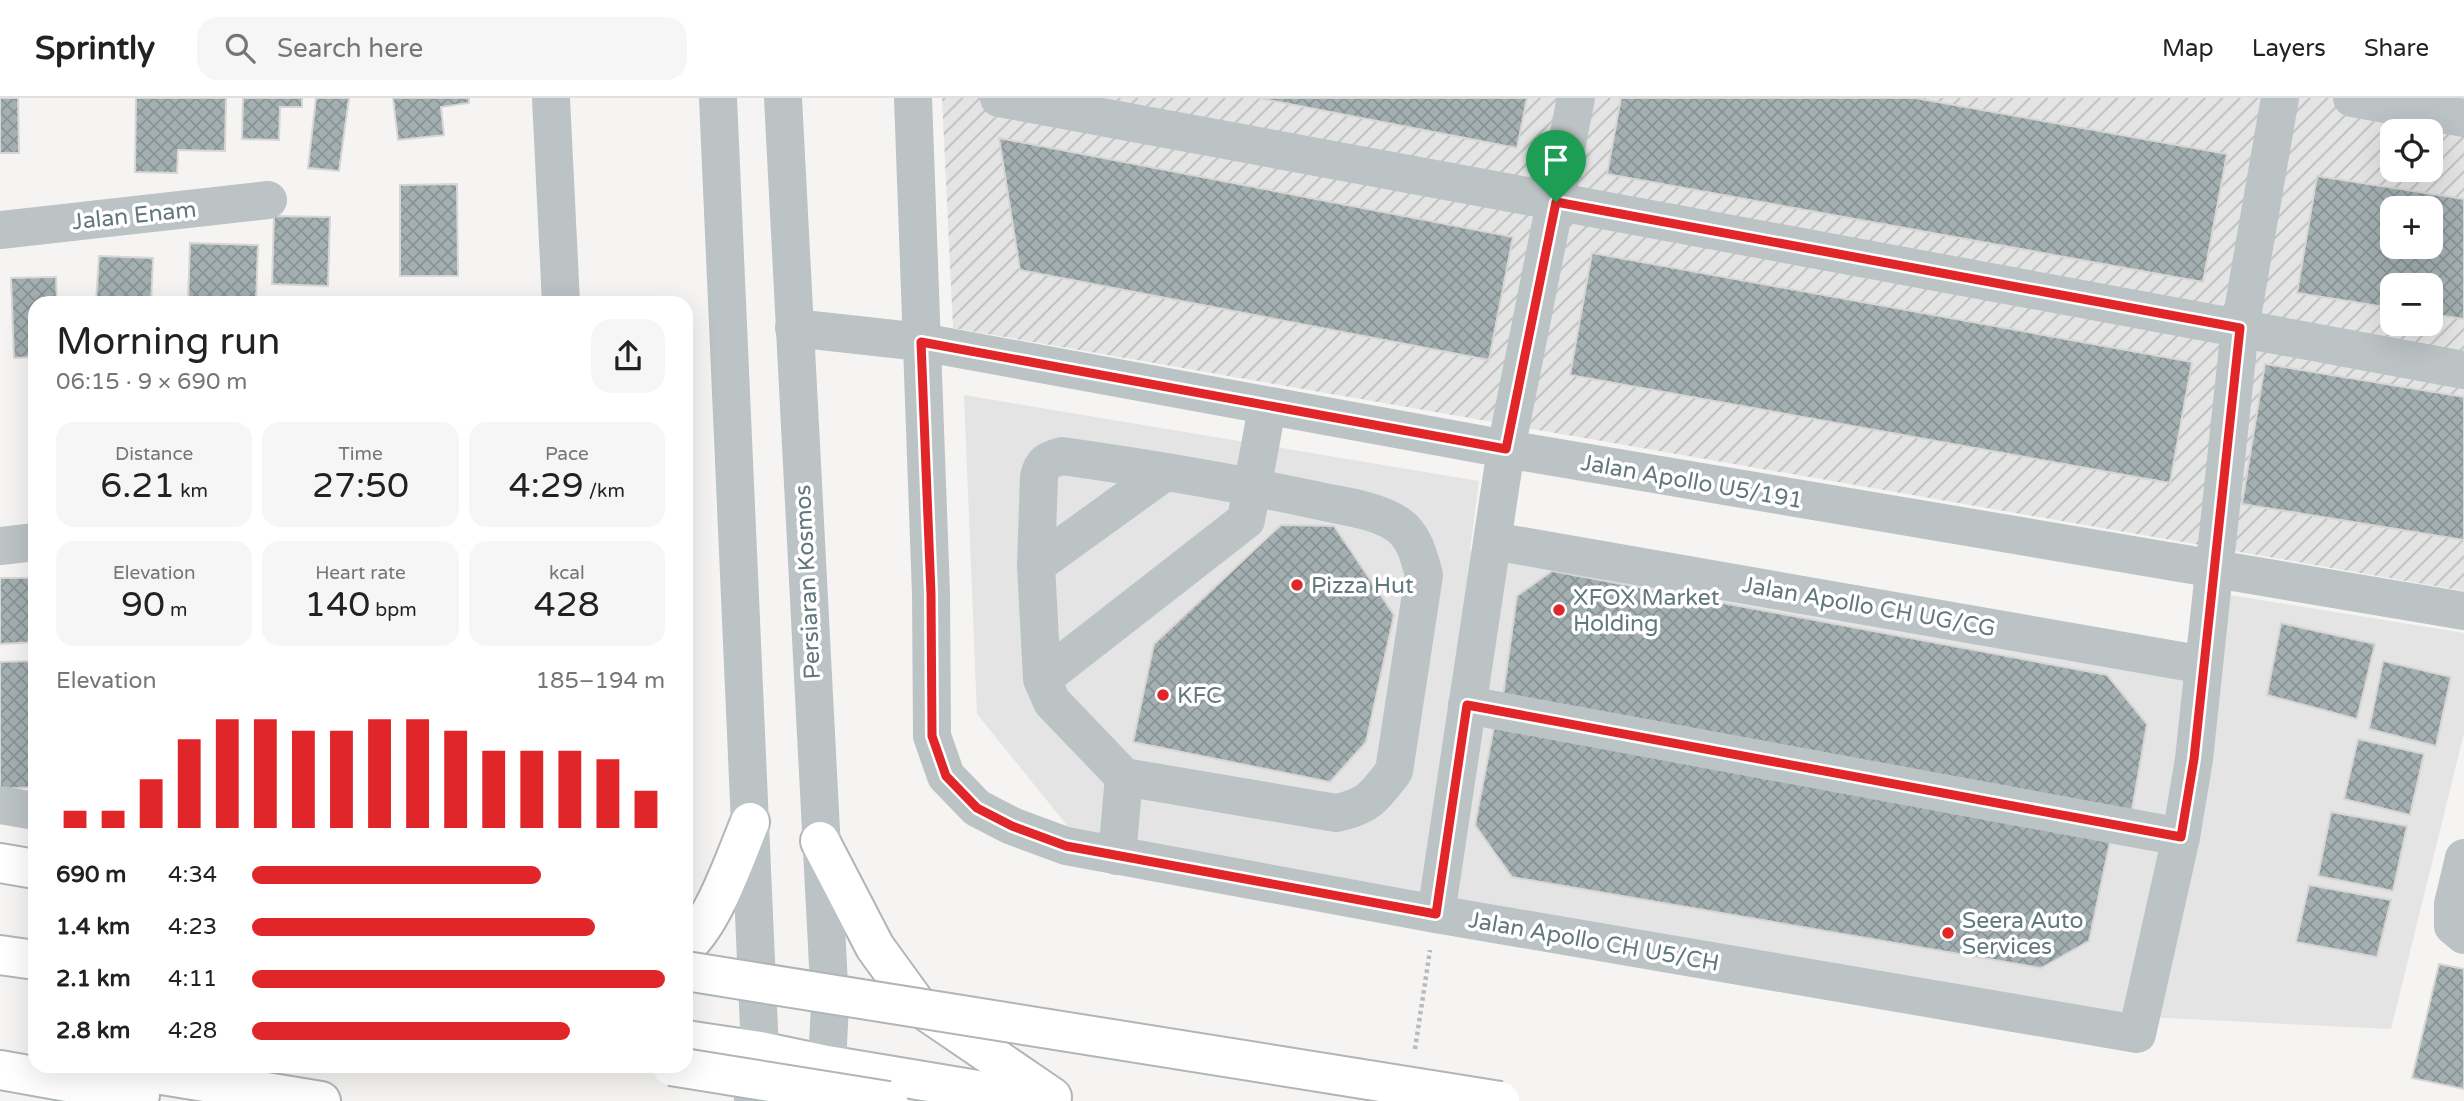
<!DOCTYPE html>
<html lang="en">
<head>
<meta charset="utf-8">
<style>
  :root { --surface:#fff; --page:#f6f6f6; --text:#222; --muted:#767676; --line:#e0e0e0; --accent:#e1262a }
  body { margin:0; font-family:"Varela Round",sans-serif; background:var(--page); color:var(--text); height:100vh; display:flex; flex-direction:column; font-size:26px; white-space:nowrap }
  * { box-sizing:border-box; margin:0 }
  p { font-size:23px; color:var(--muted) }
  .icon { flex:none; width:38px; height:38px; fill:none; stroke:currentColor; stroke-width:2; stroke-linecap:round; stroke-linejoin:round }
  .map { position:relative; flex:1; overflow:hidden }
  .sheet { position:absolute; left:28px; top:198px; width:665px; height:777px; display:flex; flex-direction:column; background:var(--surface); border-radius:21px; box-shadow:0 7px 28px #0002 }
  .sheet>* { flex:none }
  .fabs { position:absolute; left:2380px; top:21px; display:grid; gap:14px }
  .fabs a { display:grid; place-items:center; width:63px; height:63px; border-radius:14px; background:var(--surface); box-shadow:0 7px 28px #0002; font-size:35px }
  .pin { position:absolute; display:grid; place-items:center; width:60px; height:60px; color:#fff; margin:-72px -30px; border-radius:50% 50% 50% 0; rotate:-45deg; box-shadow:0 0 7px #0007 }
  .pin .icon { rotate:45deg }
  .round { display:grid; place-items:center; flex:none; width:74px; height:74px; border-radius:21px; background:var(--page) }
  .headline { display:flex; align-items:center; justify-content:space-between; height:119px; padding:0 28px }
  h1 { font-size:38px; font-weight:600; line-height:52px }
  .stats { display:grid; grid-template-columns:repeat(3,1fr); gap:10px; height:119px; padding:7px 28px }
  .stats div { display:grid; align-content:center; border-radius:18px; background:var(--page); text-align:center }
  .stats b { font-size:35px; font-weight:600 }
  .stats small { font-size:19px; font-weight:400 }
  .stats p { font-size:19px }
  .chart { height:196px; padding:14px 28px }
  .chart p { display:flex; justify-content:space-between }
  .chart svg { width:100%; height:126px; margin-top:7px; stroke:var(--accent); stroke-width:6 }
  ul { padding:0 28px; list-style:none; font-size:23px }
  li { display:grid; grid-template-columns:112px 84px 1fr; align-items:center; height:52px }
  li i { height:18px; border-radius:9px; background:var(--accent) }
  header { display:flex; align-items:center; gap:42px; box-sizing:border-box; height:98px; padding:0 35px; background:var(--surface); border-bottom:2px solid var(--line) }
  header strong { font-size:33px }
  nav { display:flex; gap:38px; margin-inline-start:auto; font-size:24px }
  .search { width:490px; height:63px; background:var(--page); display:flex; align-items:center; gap:18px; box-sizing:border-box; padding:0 24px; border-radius:21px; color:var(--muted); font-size:26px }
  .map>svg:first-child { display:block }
</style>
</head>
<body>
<header>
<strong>Sprintly</strong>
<div class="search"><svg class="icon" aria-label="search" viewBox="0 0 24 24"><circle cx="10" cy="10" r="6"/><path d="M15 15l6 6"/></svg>Search here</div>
<nav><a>Map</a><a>Layers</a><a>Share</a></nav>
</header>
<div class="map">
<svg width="2464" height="1003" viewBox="0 0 2464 1003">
  <defs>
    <pattern id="industrial-furrows" width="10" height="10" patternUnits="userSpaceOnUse" patternTransform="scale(1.75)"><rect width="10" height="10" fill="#e3e4e3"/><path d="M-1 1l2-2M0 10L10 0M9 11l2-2" fill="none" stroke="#bbbebd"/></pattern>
    <pattern id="building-cross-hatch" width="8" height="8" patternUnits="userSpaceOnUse" patternTransform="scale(1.75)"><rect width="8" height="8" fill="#a3afb1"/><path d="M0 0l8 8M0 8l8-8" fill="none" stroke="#889395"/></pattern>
  </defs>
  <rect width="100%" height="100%" fill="#f5f4f2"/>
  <polygon fill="#e3e4e3" points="964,297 1479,383 1470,453 2217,583 2224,496 2464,535 2464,635 2391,931 2124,918 1074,736 977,616"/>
  <path fill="url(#industrial-furrows)" fill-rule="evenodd" d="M 942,0 L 2464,0 L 2464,493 L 953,230 ZM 2392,33 L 2431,33 L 2431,72 L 2392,72 ZM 2392,110 L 2431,110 L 2431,149 L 2392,149 ZM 2392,187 L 2431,187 L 2431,226 L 2392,226 Z"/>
  <g fill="url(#building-cross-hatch)" stroke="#d7d6d4" stroke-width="2" fill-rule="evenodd">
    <polygon points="0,0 18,0 19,55 0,55"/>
    <polygon points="136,0 226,0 225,53 178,52 177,75 135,74"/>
    <polygon points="243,0 302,0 302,9 280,9 279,42 242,41"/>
    <polygon points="316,0 349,0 339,73 308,70"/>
    <polygon points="393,0 469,0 469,5 441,9 444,37 398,42"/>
    <polygon points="1258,0 1527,0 1517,50"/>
    <polygon points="1621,0 1915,0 2227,56 2203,184 1607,76"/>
    <polygon points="999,40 1513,139 1489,262 1020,172"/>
    <path d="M 2317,78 L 2464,101 L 2464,221 L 2431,216 L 2431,187 L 2392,187 L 2392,210 L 2297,195 ZM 2392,110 L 2431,110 L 2431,149 L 2392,149 Z"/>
    <polygon points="457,86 458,178 400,178 400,87"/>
    <polygon points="274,118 330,119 328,188 272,186"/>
    <polygon points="190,145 258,147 256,205 188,205"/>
    <polygon points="1592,155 2192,264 2170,385 1570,277"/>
    <polygon points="99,158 153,160 151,205 96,205"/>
    <polygon points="56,179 57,205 35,205 35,259 14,260 11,180"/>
    <polygon points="2265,266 2464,299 2464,442 2242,406"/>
    <polygon points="1281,427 1334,428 1394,517 1366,644 1330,684 1133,644 1154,546"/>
    <polygon points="1552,473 2107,577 2147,626 2130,723 1502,605 1517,498"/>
    <polygon points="0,480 35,480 35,544 0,546"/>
    <polygon points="2281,525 2375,546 2357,621 2267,597"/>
    <polygon points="35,563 35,689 0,691 0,564"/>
    <polygon points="2383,563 2451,579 2436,648 2369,631"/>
    <polygon points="1494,629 2111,739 2089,843 2041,870 1512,779 1475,727"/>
    <polygon points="2358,641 2424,656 2410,717 2344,701"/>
    <polygon points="2331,714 2407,728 2393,793 2318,778"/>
    <polygon points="2309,787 2391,802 2377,859 2296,844"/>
    <polygon points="2439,866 2464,871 2464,991 2412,980"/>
  </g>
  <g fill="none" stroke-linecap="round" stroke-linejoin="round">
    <defs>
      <g id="highway">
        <polyline points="820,743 875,849 917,907 1052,999"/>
        <polyline points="0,765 35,771"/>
        <path d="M 686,848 C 714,823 735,760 750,724"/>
        <polyline points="0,857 35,862"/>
        <polyline points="686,942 760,953 827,967 1044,1003"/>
        <polyline points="107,968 321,1003"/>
        <polyline points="0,972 140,997"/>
      </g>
    </defs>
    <use href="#highway" stroke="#b0b6b8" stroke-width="42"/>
    <polyline stroke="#b7bbbd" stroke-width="4.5" stroke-dasharray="3.5 3.5" stroke-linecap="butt" points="1415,951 1430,852"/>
    <g stroke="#bcc3c5" stroke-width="38">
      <polyline points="551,0 561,205"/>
      <polyline points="718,0 760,953 753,1003"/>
      <polyline points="783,0 830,906 827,967 820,1000"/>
      <polyline points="913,0 931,496 932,638 946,678 977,710 1012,728 1066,748 1436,816 2137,936 2181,739 2194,661 2240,230 2280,0"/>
      <polyline points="999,0 2464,272"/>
      <polyline points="2352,0 2464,20"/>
      <polyline points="0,132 268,102"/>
      <polyline points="794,230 921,244 1506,351 2464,513"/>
      <polyline points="1493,443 2204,567"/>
      <polyline points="0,448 35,444"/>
      <polyline points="1036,467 1165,374"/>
      <path d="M 1042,581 L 1052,604 L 1124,679 L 1336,715 C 1368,709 1375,698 1394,673 L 1424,477 C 1419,458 1414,437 1397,426 C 1374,411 1341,408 1315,402 C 1231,384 1147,370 1062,358 C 1048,362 1042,364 1039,379 L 1036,467 L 1042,581 L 1246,422 C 1253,384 1261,346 1267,308"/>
      <polyline points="1467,607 2181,739"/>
      <polyline points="0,707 35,713"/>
      <polyline points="1117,758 1124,679"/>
      <polyline points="2464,760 2453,806 2453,828 2464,837"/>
      <polyline points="1436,816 1506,351 1576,0"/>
    </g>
    <use href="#highway" stroke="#fff" stroke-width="38"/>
    <defs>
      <g id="highway-bridge">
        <polyline points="686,873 1500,1003"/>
        <polyline points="671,968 888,1003"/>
      </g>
    </defs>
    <use href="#highway-bridge" stroke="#b0b6b8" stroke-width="42" stroke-linecap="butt"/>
    <use href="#highway-bridge" stroke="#fff" stroke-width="38"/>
  </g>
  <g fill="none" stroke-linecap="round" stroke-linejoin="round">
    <defs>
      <polygon id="route" points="1556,104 2240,230 2194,661 2181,739 1467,607 1436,816 1066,748 1012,728 977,710 946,678 932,638 931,496 921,244 1506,351"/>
    </defs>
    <use href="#route" stroke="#fff" stroke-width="14"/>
    <use href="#route" stroke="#e1262a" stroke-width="9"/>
  </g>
  <g fill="#e1262a" stroke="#fff" stroke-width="2.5">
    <circle cx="1297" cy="487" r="7"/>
    <circle cx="1559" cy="512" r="7"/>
    <circle cx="1163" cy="597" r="7"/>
    <circle cx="1948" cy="835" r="7"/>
  </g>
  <g text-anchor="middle" stroke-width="7" stroke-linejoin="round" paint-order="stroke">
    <g font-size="23" fill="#61787d" stroke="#fff">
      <text transform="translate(134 117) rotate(-6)" y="8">Jalan Enam</text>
      <text transform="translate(1692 383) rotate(10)" y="8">Jalan Apollo U5/191</text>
      <text transform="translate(807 484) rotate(-93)" y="8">Persiaran Kosmos</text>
      <text transform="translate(1869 508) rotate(10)" y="8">Jalan Apollo CH UG/CG</text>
      <text transform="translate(1594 843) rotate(10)" y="8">Jalan Apollo CH U5/CH</text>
    </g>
    <g font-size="23" fill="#61787d" stroke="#fff" text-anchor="start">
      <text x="1311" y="495">Pizza Hut</text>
      <text x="1573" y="507">XFOX Market<tspan x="1573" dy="26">Holding</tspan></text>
      <text x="1177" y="605">KFC</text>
      <text x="1962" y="830">Seera Auto<tspan x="1962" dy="26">Services</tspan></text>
    </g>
  </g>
</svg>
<div class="fabs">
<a><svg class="icon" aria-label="locate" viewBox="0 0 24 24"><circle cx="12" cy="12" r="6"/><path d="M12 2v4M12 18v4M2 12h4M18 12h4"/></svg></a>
<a>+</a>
<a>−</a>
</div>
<div class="pin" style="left:1556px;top:104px;background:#1e9e55"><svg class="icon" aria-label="arrive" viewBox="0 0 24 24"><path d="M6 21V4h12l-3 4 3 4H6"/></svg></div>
<section class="sheet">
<div class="headline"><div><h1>Morning run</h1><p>06:15 · 9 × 690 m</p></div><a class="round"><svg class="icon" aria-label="share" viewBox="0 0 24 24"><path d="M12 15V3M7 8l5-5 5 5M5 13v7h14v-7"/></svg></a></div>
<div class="stats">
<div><p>Distance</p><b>6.21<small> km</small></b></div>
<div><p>Time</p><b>27:50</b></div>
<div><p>Pace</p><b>4:29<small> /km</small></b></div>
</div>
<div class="stats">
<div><p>Elevation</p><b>90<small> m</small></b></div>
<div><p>Heart rate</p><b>140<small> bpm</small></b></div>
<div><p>kcal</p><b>428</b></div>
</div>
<div class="chart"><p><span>Elevation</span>185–194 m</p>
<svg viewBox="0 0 160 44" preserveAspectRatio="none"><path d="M5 44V38M15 44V38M25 44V27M35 44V13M45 44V6M55 44V6M65 44V10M75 44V10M85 44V6M95 44V6M105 44V10M115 44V17M125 44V17M135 44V17M145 44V20M155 44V31"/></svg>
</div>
<ul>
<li><b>690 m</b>4:34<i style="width:70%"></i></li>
<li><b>1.4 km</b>4:23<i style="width:83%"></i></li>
<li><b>2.1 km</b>4:11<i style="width:100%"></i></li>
<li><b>2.8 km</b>4:28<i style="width:77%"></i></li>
</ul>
</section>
</div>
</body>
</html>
